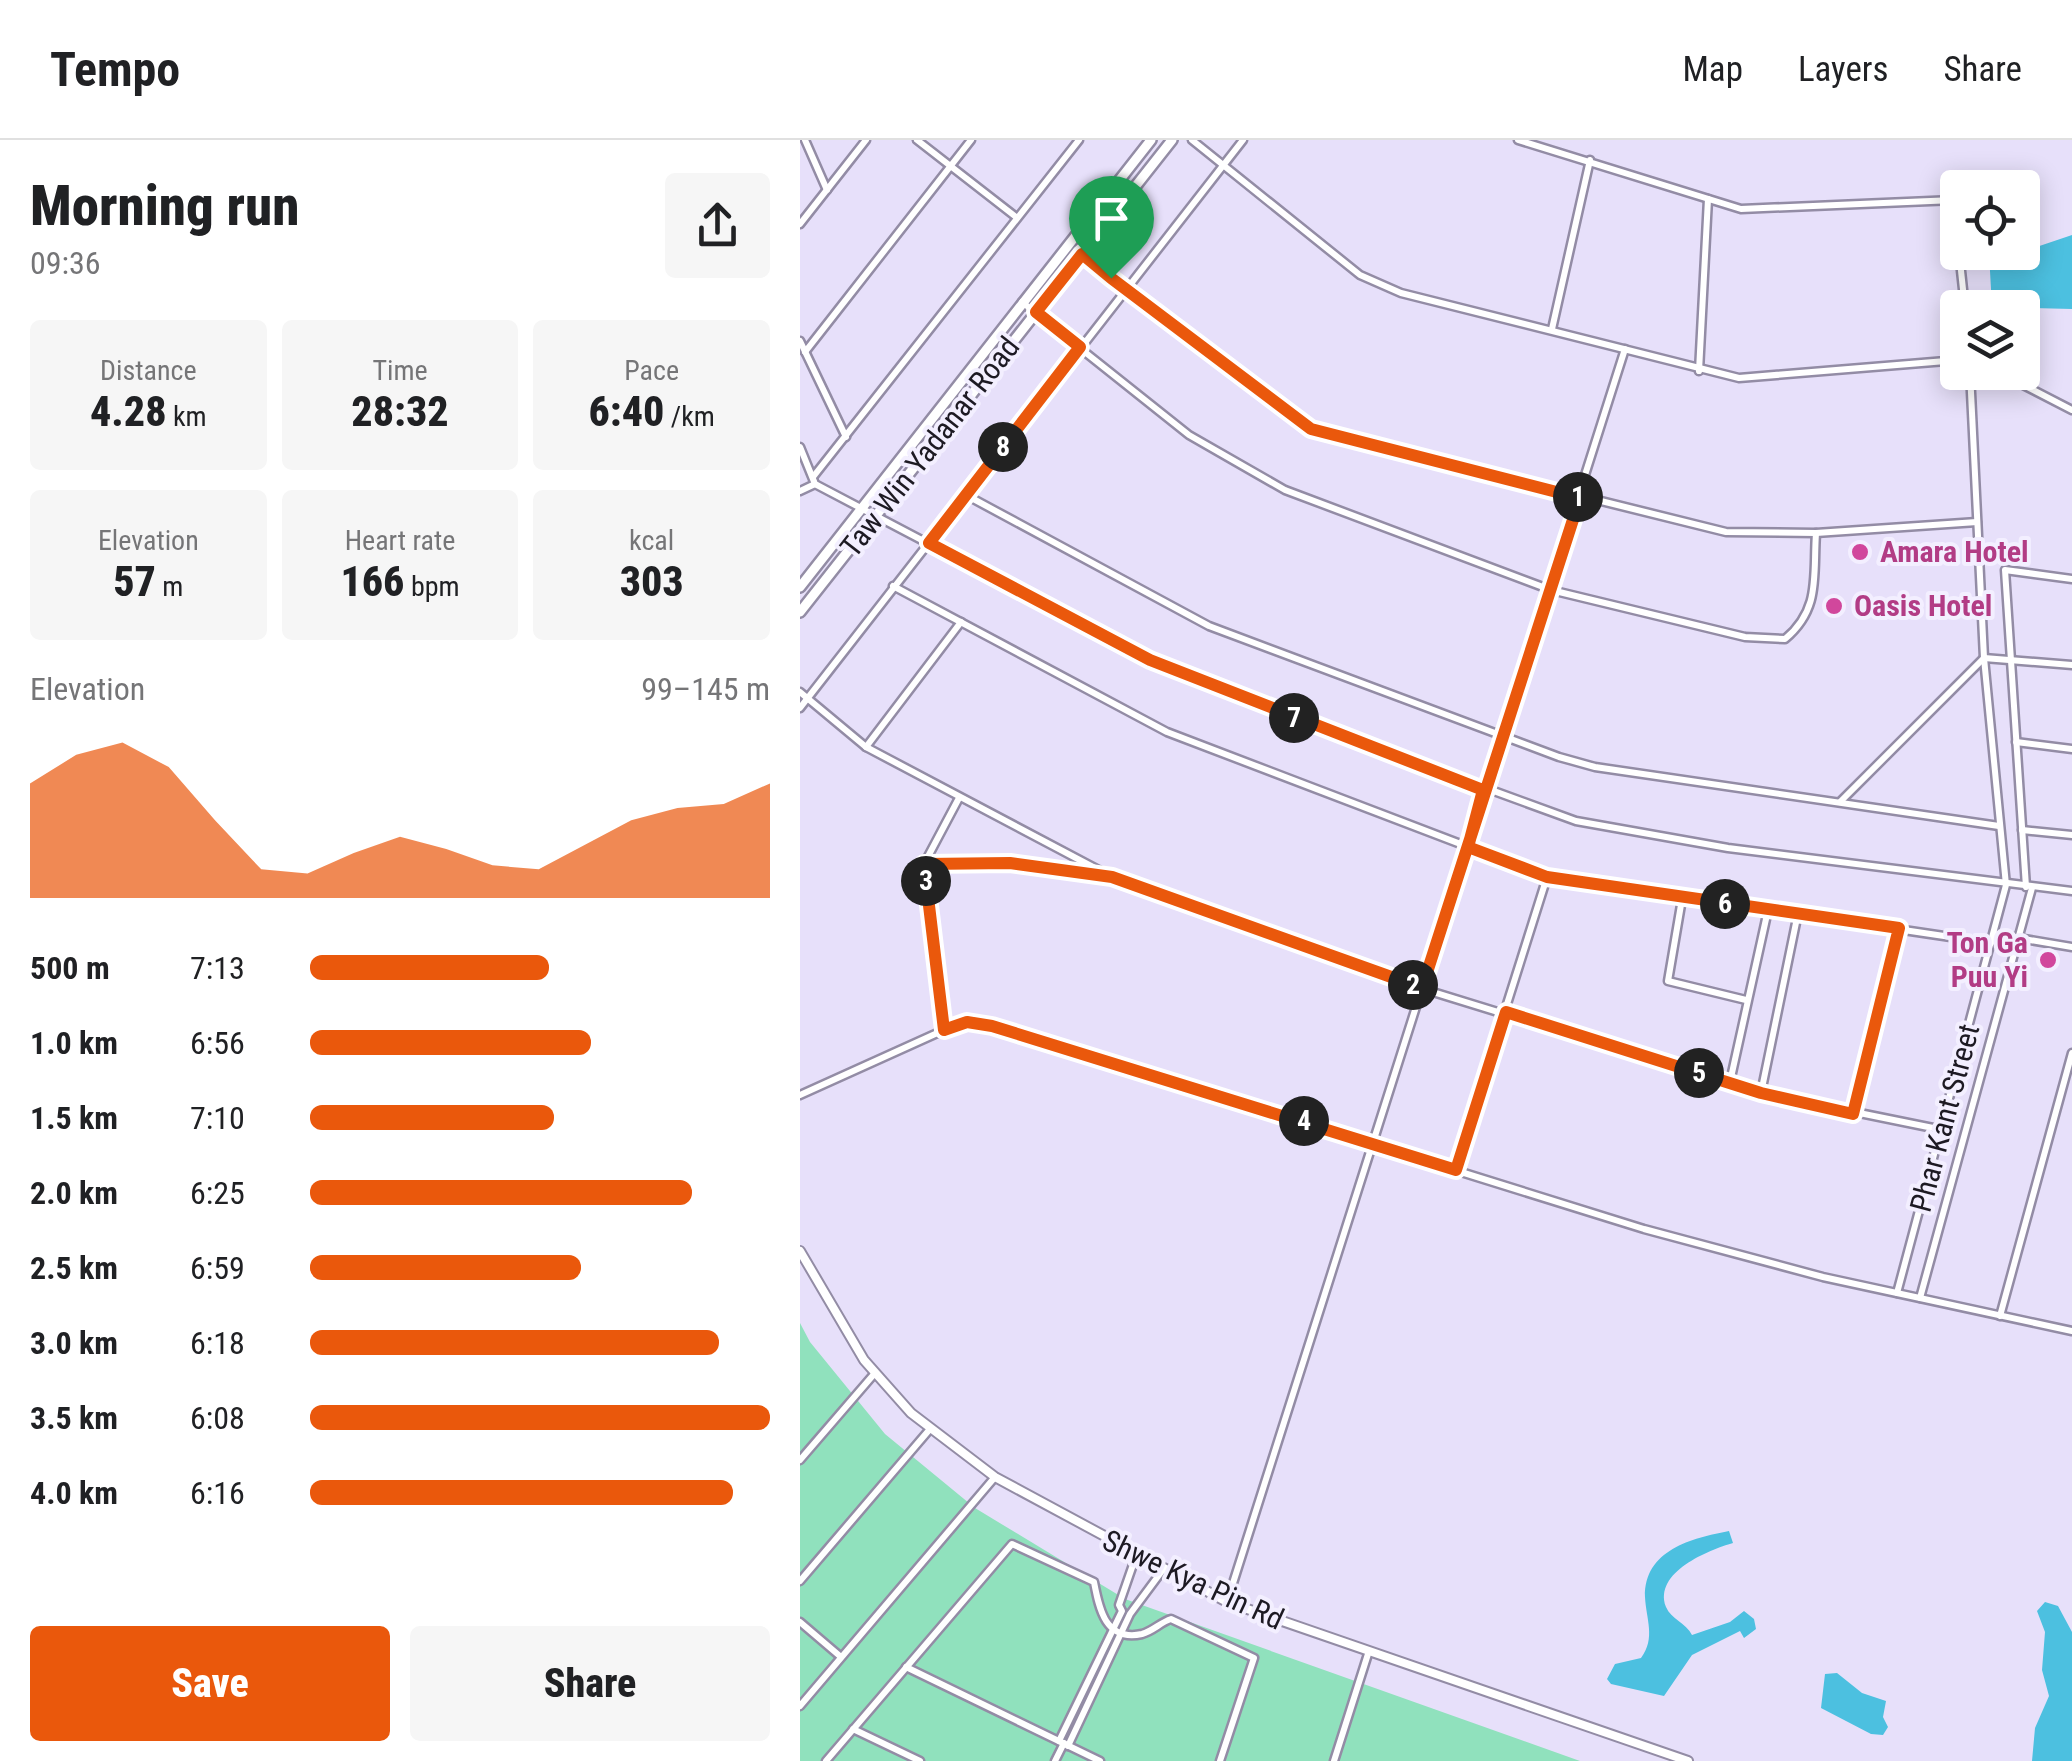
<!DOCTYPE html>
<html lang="en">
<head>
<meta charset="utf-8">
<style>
  :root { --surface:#fff; --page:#f6f6f6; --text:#202124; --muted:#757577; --line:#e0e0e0; --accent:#ea580c }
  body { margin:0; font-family:"Roboto Condensed",sans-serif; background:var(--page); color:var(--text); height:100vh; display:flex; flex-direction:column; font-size:38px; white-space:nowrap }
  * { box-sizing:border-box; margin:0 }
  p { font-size:32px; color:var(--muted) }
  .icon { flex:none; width:55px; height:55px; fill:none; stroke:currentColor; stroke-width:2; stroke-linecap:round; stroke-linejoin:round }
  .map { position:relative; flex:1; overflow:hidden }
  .panel { display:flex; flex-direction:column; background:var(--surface); width:800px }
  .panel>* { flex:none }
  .buttons { position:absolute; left:1140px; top:30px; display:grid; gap:20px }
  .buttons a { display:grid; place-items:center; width:100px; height:100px; border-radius:10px; background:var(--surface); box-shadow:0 5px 25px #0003; font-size:50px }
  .pin { position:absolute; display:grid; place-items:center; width:85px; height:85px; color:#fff; margin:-102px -42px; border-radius:50% 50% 50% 0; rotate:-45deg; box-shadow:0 0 10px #0007 }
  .pin .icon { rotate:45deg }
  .km { position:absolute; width:50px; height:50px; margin:-25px; border-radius:50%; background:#222; color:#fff; font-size:28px; line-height:50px; text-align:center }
  .round { display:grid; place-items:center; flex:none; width:105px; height:105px; border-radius:10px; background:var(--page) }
  .headline { display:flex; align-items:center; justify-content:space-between; height:170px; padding:0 30px }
  h1 { font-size:55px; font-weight:800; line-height:75px }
  .metrics { display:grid; grid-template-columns:repeat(3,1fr); gap:15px; height:170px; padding:10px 30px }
  .metrics div { display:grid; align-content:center; border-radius:10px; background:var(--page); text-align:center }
  .metrics b { font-size:42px; font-weight:800 }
  .metrics small { font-size:28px; font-weight:400 }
  .metrics p { font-size:28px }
  .chart { height:280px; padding:20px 30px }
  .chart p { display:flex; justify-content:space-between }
  .chart svg { width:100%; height:180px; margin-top:10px; fill:var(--accent); opacity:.7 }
  .cta { display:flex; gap:20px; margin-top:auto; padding:20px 30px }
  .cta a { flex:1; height:115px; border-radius:10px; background:var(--accent); color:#fff; font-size:40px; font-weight:800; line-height:115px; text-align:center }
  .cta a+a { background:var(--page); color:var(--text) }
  ul { padding:0 30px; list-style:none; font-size:32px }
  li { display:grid; grid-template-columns:160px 120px 1fr; align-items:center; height:75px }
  li i { height:25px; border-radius:12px; background:var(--accent) }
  header { display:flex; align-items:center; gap:60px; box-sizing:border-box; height:140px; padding:0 50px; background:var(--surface); border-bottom:2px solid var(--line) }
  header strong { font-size:48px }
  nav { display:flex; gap:55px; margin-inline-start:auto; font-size:35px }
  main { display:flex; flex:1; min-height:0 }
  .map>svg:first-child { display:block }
</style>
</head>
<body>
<header>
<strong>Tempo</strong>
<nav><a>Map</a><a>Layers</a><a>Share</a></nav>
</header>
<main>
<section class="panel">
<div class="headline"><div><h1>Morning run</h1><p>09:36</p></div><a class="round"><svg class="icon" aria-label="share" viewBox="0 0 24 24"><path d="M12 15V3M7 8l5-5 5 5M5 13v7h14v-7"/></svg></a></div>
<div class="metrics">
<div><p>Distance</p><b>4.28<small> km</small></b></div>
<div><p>Time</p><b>28:32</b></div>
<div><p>Pace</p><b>6:40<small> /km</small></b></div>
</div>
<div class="metrics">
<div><p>Elevation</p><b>57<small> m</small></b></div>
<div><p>Heart rate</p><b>166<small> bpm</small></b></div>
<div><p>kcal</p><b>303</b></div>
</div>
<div class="chart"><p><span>Elevation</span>99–145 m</p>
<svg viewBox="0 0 160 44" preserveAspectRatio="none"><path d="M0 44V16L10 9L20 6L30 12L40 25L50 37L60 38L70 33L80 29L90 32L100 36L110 37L120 31L130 25L140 22L150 21L160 16V44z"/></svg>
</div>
<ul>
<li><b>500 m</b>7:13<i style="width:52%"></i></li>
<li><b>1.0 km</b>6:56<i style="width:61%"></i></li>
<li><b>1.5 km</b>7:10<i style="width:53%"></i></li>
<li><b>2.0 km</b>6:25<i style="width:83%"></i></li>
<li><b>2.5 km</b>6:59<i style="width:59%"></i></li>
<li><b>3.0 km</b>6:18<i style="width:89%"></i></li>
<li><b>3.5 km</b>6:08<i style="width:100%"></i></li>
<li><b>4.0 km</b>6:16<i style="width:92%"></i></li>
</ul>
<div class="cta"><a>Save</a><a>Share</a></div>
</section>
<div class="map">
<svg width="1272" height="1621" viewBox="0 0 1272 1621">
  <rect width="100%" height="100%" fill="#e7e0fa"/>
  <polygon fill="#90e1bd" points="0,1183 10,1202 85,1294 175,1368 325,1459 780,1621 0,1621"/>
  <g fill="#4cc0e0">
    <polygon points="1272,95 1272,169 1192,167 1189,113 1222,112"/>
    <path d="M 929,1391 L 933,1403 C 909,1410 853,1432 866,1467 C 871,1479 886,1483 892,1495 L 930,1482 L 944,1471 L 954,1479 L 956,1489 L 944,1498 L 940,1491 L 892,1515 L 864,1556 L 811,1544 L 807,1539 L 815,1524 L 841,1518 C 856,1498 846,1479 845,1457 C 844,1410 892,1398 929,1391 Z"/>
    <polygon points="1245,1462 1258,1466 1272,1492 1272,1621 1232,1621 1235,1588 1249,1556 1242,1530 1245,1492 1237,1471"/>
    <polygon points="1037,1533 1062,1553 1086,1561 1083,1577 1088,1587 1083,1595 1071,1594 1021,1568 1025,1534"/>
  </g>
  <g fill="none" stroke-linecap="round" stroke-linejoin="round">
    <defs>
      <g id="minor">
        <polyline points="5,0 27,50"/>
        <polyline points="117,0 216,77"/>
        <polyline points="392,0 560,135 601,153 939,238 1158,220"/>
        <polyline points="718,0 941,69 1154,60 1158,96"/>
        <polyline points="0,84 66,0"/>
        <polyline points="1159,112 1165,168"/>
        <polyline points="282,114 511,289 926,392 1016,393 1177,382"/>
        <path d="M 222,162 L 389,295 L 485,350 L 751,450 L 945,497 L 985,499 C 1021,469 1013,436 1016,393"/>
        <polyline points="752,189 790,20"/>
        <polyline points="0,201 46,297"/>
        <polyline points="5,212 171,0"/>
        <polyline points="899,231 908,59"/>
        <polyline points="1198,232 1272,270"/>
        <polyline points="0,307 15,344 350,520 439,558 776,681 928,708 1272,751"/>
        <polyline points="13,337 279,0"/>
        <polyline points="0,351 15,344"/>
        <polyline points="166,355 409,486 759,617 795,627 1199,686"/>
        <polyline points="93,446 367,592 747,737 1191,803"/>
        <polyline points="0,552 66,607 312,737 568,832 961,953 1143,990"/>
        <polyline points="0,568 443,0"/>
        <polyline points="1216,602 1272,609"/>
        <polyline points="66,607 161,482"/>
        <polyline points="1040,662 1184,518 1272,525"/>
        <polyline points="1222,690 1272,695"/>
        <polyline points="124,724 211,723 306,736"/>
        <polyline points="1226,747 1205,430 1272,439"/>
        <polyline points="882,759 868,841 946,860"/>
        <polyline points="1194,794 1272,807"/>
        <polyline points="144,890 124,724 159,658"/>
        <polyline points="930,942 968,770"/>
        <polyline points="961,953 998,773"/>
        <polyline points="0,955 144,890 167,882 192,886 844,1089 1023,1137 1272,1191"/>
        <polyline points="1053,974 1099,788"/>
        <polyline points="655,1029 747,737"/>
        <polyline points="1097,1153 1206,745 1184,518 1170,232"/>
        <polyline points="1120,1158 1232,748"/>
        <polyline points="1200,1176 1272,913"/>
        <polyline points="0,1320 75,1233"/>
        <polyline points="0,1441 130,1289"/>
        <polyline points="427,1462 825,209"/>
        <polyline points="0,1482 41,1517"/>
        <polyline points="106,1527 300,1621"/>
        <polyline points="0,1566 195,1337"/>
        <polyline points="53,1589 120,1621"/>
        <polyline points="259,1601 322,1471 319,1465 336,1416"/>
        <polyline points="268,1606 330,1474 362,1431"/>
        <path d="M 26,1621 L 212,1404 L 294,1442 C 299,1468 305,1502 342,1494 C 353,1491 361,1482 371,1479 L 454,1518 L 420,1621"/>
        <polyline points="255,1621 264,1603"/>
        <polyline points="534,1621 568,1514"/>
      </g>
      <polyline id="tertiary" points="0,1111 64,1220 111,1273 195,1337 427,1462 888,1621"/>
      <g id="secondary">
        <polyline points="0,447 351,0"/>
        <polyline points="0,472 372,0"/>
      </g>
    </defs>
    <use href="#minor" stroke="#938ca5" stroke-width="11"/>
    <use href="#tertiary" stroke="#938ca5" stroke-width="12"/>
    <use href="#secondary" stroke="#938ca5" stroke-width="14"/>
    <use href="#minor" stroke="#fff" stroke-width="6"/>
    <use href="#tertiary" stroke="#fff" stroke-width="8"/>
    <use href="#secondary" stroke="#fff" stroke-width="9"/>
  </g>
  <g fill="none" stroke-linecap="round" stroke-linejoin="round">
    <defs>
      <polyline id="route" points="311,138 511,289 780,358 622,848 312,737 210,723 124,724 144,890 167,882 192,886 656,1030 706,872 961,953 1053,974 1099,788 747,737 668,707 683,650 350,520 129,403 280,207 236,172 282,114 311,138"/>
    </defs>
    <use href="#route" stroke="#fff" stroke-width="20"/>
    <use href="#route" stroke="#ea580c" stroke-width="12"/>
  </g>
  <g fill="#d1479c" stroke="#f3efff" stroke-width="4">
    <circle cx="1060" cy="412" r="10"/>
    <circle cx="1034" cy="466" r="10"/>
    <circle cx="1248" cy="820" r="10"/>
  </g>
  <g text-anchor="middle" stroke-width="8" stroke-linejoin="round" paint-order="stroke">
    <g font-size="30" fill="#1d1a23" stroke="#f3efff">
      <text transform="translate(130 307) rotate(-52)" y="10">Taw Win Yadanar Road</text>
      <text transform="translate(1145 978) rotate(-75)" y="10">Phar Kant Street</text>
      <text transform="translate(393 1440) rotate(25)" y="10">Shwe Kya Pin Rd</text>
    </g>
    <g font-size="30" font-weight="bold" fill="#b23c85" stroke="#f3efff" text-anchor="start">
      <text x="1080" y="422">Amara Hotel</text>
      <text x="1054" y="476">Oasis Hotel</text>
      <text x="1228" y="813" text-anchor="end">Ton Ga<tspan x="1228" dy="34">Puu Yi</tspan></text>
    </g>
  </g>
</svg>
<div class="buttons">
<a><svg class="icon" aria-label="locate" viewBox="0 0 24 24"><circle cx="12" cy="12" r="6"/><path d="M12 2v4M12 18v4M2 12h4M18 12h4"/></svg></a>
<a><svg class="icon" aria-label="layers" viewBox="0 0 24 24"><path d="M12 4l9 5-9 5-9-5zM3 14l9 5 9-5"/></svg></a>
</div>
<div class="pin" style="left:311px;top:138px;background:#1e9e55"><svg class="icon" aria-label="arrive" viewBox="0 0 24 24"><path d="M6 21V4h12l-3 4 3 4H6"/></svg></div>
<b class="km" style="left:778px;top:357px">1</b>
<b class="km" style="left:613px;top:845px">2</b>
<b class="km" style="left:126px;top:741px">3</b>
<b class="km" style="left:504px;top:981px">4</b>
<b class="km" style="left:899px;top:933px">5</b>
<b class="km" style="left:925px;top:764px">6</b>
<b class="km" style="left:494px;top:578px">7</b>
<b class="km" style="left:203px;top:307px">8</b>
</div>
</main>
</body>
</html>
